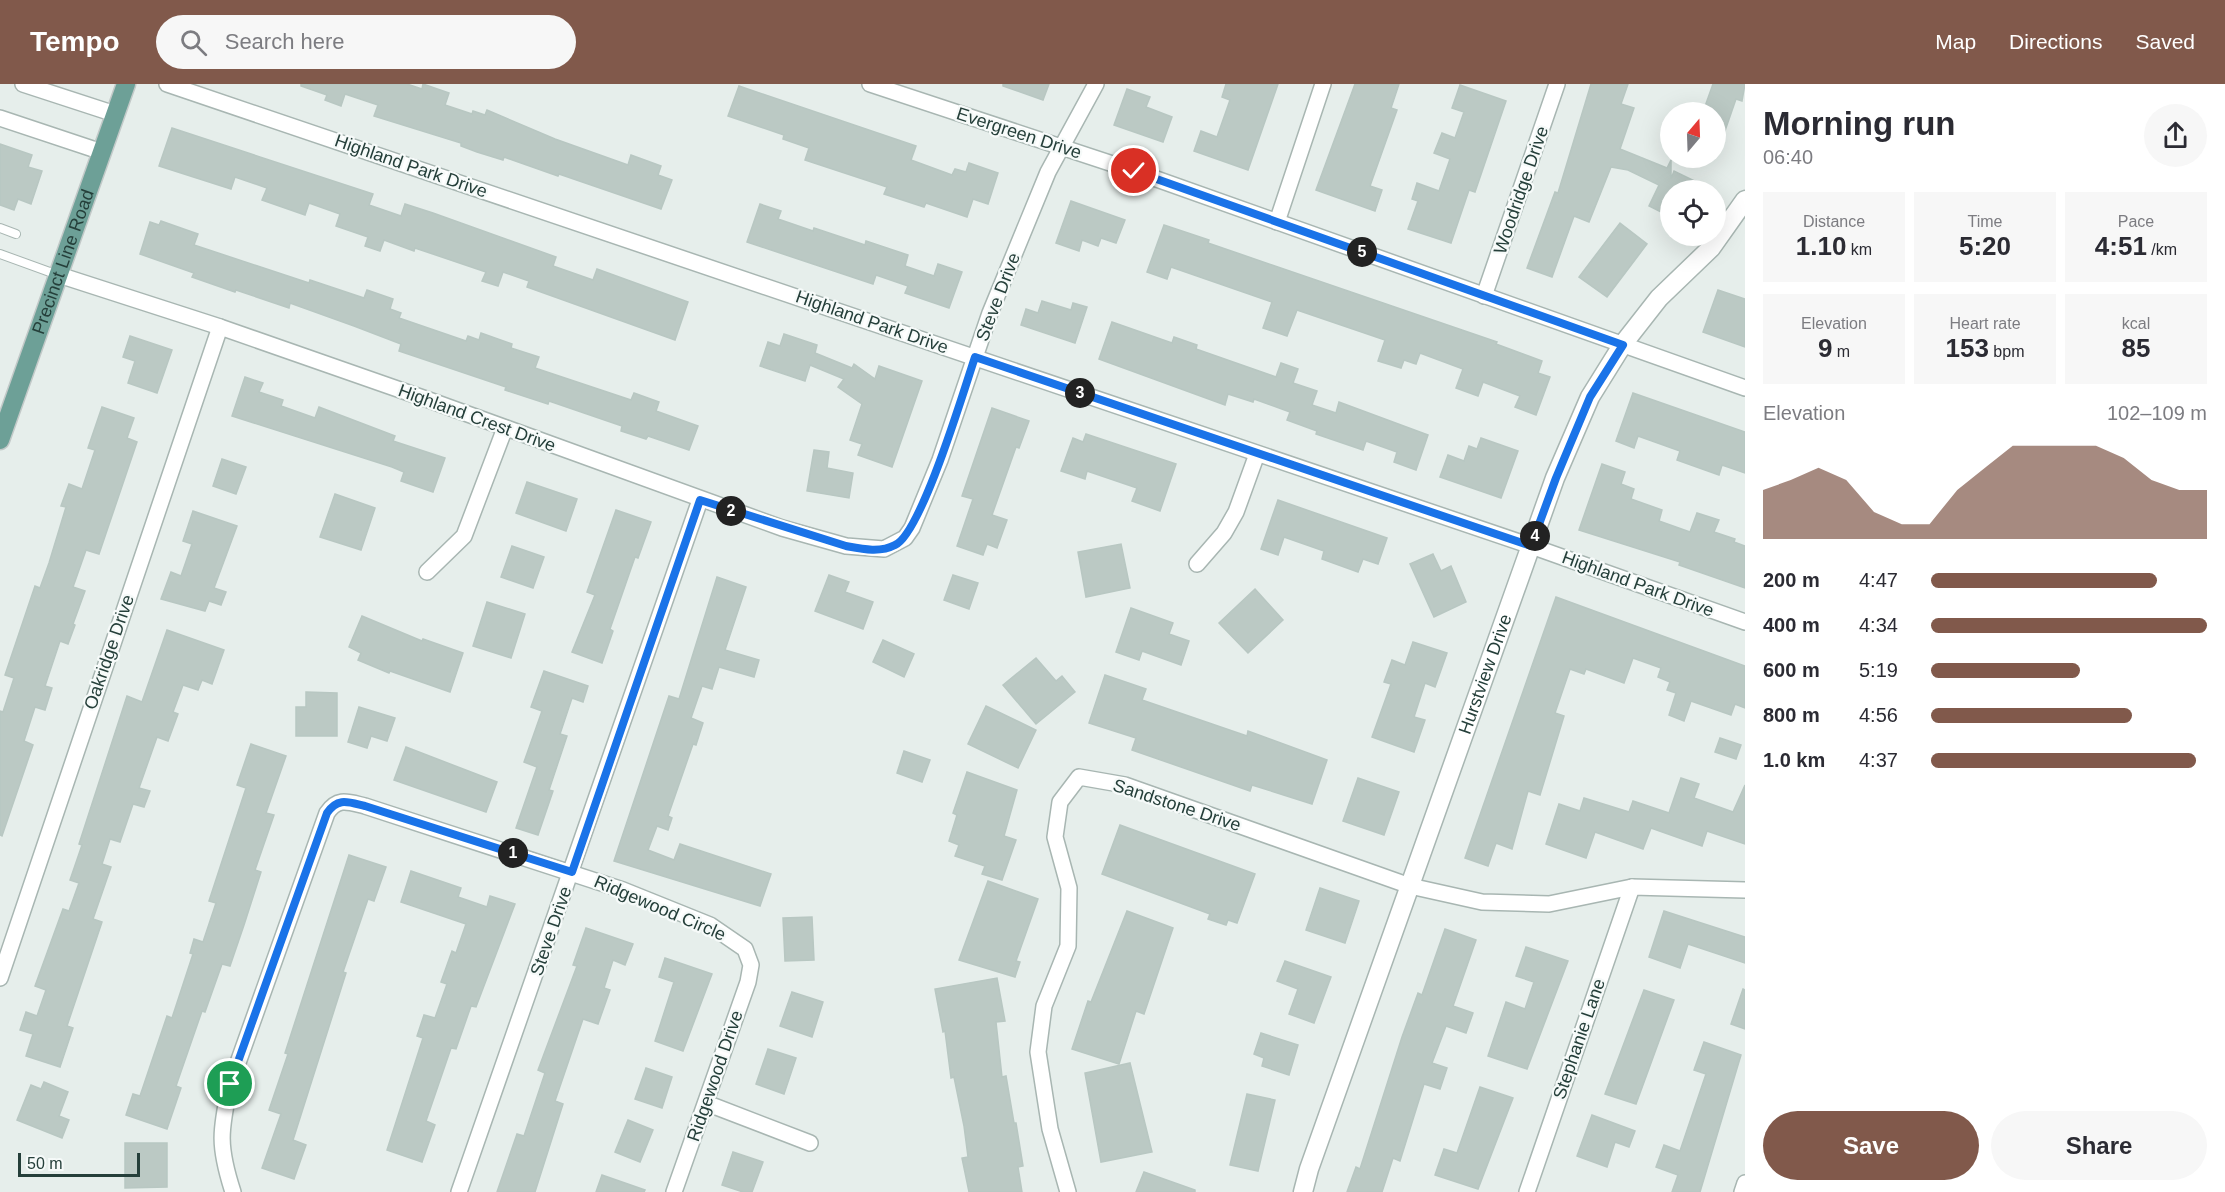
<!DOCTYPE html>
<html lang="en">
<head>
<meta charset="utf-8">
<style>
  :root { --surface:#fff; --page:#f7f7f7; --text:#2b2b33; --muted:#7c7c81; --accent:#81594b }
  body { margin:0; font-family:Helvetica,sans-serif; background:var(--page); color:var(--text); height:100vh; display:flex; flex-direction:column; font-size:22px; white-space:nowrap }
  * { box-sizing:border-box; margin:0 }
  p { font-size:20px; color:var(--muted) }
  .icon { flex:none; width:33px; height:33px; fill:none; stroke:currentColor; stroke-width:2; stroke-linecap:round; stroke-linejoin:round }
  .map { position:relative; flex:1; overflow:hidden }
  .sheet { display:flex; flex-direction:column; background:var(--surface); width:480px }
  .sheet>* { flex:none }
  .needle { width:39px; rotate:19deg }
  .controls { position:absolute; left:1660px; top:18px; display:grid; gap:12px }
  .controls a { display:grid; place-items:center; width:66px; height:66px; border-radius:50%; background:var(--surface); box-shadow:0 6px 24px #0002; font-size:30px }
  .scale { position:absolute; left:18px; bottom:15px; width:122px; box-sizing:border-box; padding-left:6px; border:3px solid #253f3a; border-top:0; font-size:16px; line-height:21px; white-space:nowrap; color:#253f3a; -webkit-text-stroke:4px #f6faf9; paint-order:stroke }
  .pin { position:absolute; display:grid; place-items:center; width:51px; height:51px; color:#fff; margin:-26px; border:3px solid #fff; border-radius:50%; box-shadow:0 2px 6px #0007 }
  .km { position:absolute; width:30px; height:30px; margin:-15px; border-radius:50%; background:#222; color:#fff; font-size:16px; line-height:30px; text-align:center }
  .round { display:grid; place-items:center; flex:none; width:63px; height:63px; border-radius:32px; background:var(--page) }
  .summary { display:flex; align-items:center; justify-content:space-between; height:102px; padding:0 18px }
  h1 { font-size:33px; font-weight:700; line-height:45px }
  .metrics { display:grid; grid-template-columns:repeat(3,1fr); gap:9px; height:102px; padding:6px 18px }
  .metrics div { display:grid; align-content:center; border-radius:0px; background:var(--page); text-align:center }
  .metrics b { font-size:26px; font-weight:700 }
  .metrics small { font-size:16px; font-weight:400 }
  .metrics p { font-size:16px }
  .chart { height:168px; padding:12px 18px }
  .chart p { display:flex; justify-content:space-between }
  .chart svg { width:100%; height:108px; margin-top:6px; fill:var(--accent); opacity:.7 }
  .primary-button { display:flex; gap:12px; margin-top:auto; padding:12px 18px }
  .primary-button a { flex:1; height:69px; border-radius:36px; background:var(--accent); color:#fff; font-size:24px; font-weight:700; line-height:69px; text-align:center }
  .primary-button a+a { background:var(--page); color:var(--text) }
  ul { padding:0 18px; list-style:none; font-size:20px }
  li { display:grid; grid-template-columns:96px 72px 1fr; align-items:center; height:45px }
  li i { height:15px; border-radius:8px; background:var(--accent) }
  header { display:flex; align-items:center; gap:36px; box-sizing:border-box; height:84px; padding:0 30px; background:var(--accent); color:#fff }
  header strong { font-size:28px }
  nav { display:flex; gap:33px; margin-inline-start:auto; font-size:21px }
  .search { width:420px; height:54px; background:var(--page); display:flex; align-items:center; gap:15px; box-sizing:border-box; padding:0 21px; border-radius:33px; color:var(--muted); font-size:22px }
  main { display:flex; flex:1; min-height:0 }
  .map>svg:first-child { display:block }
</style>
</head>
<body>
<header>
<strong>Tempo</strong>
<div class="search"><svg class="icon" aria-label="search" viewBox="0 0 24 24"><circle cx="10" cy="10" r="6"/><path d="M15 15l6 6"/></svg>Search here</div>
<nav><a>Map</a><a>Directions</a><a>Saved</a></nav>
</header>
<main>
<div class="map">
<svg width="1745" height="1108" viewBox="0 0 1745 1108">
  <rect width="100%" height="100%" fill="#e6eeeb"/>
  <g fill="#bbc9c4" stroke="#b8c7c2" stroke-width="1.5">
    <polygon points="301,0 407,0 422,5 423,0 449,9 445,21 472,30 473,27 485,31 487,26 555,55 628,81 631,71 661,82 658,91 672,96 661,125 559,90 558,92 504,73 503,76 477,68 461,62 461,59 374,32 378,21 345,10 341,22 325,16 327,11 301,2"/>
    <polygon points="1003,0 1049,0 1043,16 1003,2"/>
    <polygon points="1226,0 1278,0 1248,86 1194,67 1201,47 1217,53 1230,16 1222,13"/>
    <polygon points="1355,0 1399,0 1391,24 1397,26 1370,102 1382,106 1375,127 1316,106"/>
    <polygon points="1591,0 1628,0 1621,20 1634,24 1620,65 1667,84 1671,76 1671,95 1674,87 1713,106 1671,106 1671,133 1649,122 1659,101 1628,86 1611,83 1589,138 1574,132 1552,193 1527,184 1555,108 1558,109"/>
    <polygon points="1713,0 1745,0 1742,17 1736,15 1718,67 1716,67 1716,28 1703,28"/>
    <polygon points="1460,1 1506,17 1475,108 1469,106 1451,159 1408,145 1418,117 1412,115 1417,99 1439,107 1450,75 1434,69 1442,49 1455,54 1464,28 1452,24"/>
    <polygon points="739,2 916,62 911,76 952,91 955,85 966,88 969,79 998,89 988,120 973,115 967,133 926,119 924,123 884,110 887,103 805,76 809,64 783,55 784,51 728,32"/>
    <polygon points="1127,5 1150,13 1146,23 1172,33 1163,58 1114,41"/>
    <polygon points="172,44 373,110 369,121 401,132 405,120 433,129 556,173 553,182 593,196 597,185 688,218 675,256 527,203 529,197 503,188 498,202 482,197 486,188 415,164 414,167 384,156 380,167 365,162 368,153 336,142 340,130 309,119 305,131 262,116 267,104 235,93 231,105 159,82"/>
    <polygon points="0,60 32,71 28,83 42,87 31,120 18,115 14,126 0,121"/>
    <polygon points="1071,117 1125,136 1116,159 1101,154 1098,162 1082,156 1079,167 1056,159"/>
    <polygon points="760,120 781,127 778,135 813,147 814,144 865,161 866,157 908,171 905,182 934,192 938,180 962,188 949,224 905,209 908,202 876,191 873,200 747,158"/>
    <polygon points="161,137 198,150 194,161 309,199 310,196 364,214 367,206 393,215 390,225 401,229 399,234 466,257 468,252 479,256 481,249 512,260 511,264 539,273 535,284 631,316 634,309 659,318 656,327 698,342 689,366 648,352 646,355 621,347 622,342 549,317 548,320 505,306 506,303 399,267 401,260 354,242 290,219 289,224 236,206 235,208 192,193 194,189 140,170 150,138 159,141"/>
    <polygon points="1620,139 1647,160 1607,213 1579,193"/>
    <polygon points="1164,141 1209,156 1208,159 1497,258 1496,260 1542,277 1538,289 1550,293 1536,331 1515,323 1520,312 1483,298 1478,312 1456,304 1463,285 1420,269 1416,280 1404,276 1401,284 1378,277 1385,256 1297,226 1287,252 1263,244 1272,218 1171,183 1167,195 1147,188"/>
    <polygon points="1718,206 1745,215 1745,263 1703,248"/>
    <polygon points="1042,217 1071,226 1073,219 1087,223 1075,259 1021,241 1026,225 1038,229"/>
    <polygon points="1112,238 1172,259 1174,253 1197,261 1196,265 1276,293 1281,279 1298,285 1293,299 1317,307 1312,321 1336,329 1339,318 1428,351 1416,386 1394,378 1397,368 1366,357 1363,366 1316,350 1317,347 1287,336 1290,328 1254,315 1253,318 1228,310 1225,321 1099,275"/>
    <polygon points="784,250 817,261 815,269 852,284 854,280 875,295 879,282 922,297 892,383 858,371 862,360 850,356 862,320 838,303 844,295 810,281 805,297 760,282 768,258 780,262"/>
    <polygon points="130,252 172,266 157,309 128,299 135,277 123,273"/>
    <polygon points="245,293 263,299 259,308 283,316 281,322 315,334 319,323 395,352 393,357 445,374 433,408 401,397 404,388 392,383 232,332"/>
    <polygon points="1633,309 1745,348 1745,389 1722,381 1719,391 1677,376 1680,367 1638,352 1634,364 1616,357"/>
    <polygon points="102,323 134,334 127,354 137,358 99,470 86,466 73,503 85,507 73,540 75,541 68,560 60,557 45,602 52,604 45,626 35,623 24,657 33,661 2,752 0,751 0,627 3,628 14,594 5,591 35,502 40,504 49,479 66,423 61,422 69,400 82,405 95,366 88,364"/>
    <polygon points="992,324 1029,337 1019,364 1016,363 992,431 1007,436 997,464 987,460 983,471 957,462 973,415 962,412"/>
    <polygon points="1086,350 1176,380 1160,427 1132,417 1137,404 1087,387 1085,395 1061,387 1073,354 1083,358"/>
    <polygon points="1481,354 1518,367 1501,414 1440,393 1448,371 1464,377 1469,362 1477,365"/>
    <polygon points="814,366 829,368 827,384 853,389 849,414 807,407"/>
    <polygon points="222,375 246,383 236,410 213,402"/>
    <polygon points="1602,380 1625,388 1621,400 1634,405 1631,415 1662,426 1659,437 1690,448 1697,429 1719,436 1714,448 1735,455 1734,458 1745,462 1745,504 1679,481 1680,478 1579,446"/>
    <polygon points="527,398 577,415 566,447 516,429"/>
    <polygon points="335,410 375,424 361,466 320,453"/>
    <polygon points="1278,416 1387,454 1378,480 1363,475 1358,488 1322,475 1324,467 1284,453 1278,471 1261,465"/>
    <polygon points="616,426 651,438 638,474 635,473 610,545 613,547 602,579 572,568 595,511 587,508"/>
    <polygon points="193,427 237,442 214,504 226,508 221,521 209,517 205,527 161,515 171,488 181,492 192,460 183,457"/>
    <polygon points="1121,460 1130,504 1086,513 1078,468"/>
    <polygon points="512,462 544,473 533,504 501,493"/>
    <polygon points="1433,470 1441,487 1451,482 1466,518 1434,533 1410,480"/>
    <polygon points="829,491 849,498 845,508 873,518 863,545 815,527"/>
    <polygon points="953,491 978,499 969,525 944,516"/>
    <polygon points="717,493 746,503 725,566 759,576 754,593 719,583 712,605 702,602 691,634 703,639 696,661 693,660 668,732 672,734 668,746 657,742 648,766 674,776 680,760 771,790 760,822 614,777 669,612 679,615"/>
    <polygon points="1255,505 1283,536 1248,569 1219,539"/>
    <polygon points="1556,513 1745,582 1745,624 1735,620 1731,631 1691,617 1684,637 1669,631 1676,609 1667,606 1670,598 1658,593 1661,584 1633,574 1624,599 1586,585 1584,590 1570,585 1555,629 1564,632 1540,711 1528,707 1512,765 1496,759 1488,782 1465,774"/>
    <polygon points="487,518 525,530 511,574 473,562"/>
    <polygon points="1131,524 1173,539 1169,550 1189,557 1181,581 1142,567 1139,576 1116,568"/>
    <polygon points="362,532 422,557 423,555 463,569 450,608 390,587 389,589 358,576 361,569 349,563"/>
    <polygon points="167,546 224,566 212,600 202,596 198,606 183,601 173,628 178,630 168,657 157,653 139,704 150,707 144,723 133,720 120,758 110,755 102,780 111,783 93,835 102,838 67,942 73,944 60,983 26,972 33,950 20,946 26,928 37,932 46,906 35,902 63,825 69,827 79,799 70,796 82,761 79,760 127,612 142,618"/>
    <polygon points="883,556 914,570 904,593 873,578"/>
    <polygon points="1413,558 1447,569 1435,603 1425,599 1414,633 1425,636 1414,668 1372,653 1391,600 1384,598 1392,576 1405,581"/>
    <polygon points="1036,574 1056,597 1062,592 1075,608 1036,640 1003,601"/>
    <polygon points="544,587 588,602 583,618 572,614 560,650 567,652 549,706 553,707 538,751 516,744 537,683 524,678 542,627 531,623"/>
    <polygon points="1105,591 1146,605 1142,616 1247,652 1248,647 1327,676 1312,720 1252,701 1250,707 1132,666 1136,654 1089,639"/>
    <polygon points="306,608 337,609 337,652 296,652 296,623 306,623"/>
    <polygon points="986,622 1036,646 1018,684 968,660"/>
    <polygon points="359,623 395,634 387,657 371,652 367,664 348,658"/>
    <polygon points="1720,654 1741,661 1736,675 1715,668"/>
    <polygon points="251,660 286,672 266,729 274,731 255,786 261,788 244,841 230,882 222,880 205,928 202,927 176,1002 181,1004 167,1045 126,1031 133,1010 140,1012 167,932 172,934 193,870 190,869 194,855 203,858 216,819 209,817 246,704 237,701"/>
    <polygon points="406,663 497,698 486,728 394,696"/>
    <polygon points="904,667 930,676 922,698 897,689"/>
    <polygon points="967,688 1017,706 1004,752 1016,756 1002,796 982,790 985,782 955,772 959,761 949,757 957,731 953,729"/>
    <polygon points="1358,694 1399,708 1384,751 1343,737"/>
    <polygon points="1681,694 1699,700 1694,714 1733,728 1745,701 1745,760 1707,747 1702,762 1651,744 1643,765 1595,748 1586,774 1546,760 1559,720 1580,727 1584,714 1629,728 1633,717 1669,729"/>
    <polygon points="1120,741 1255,790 1237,839 1228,836 1226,841 1208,835 1210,830 1102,790"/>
    <polygon points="349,771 386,783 374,817 368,815 343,888 346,889 293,1056 306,1061 294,1095 262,1084 281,1030 269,1026 288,970 285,969"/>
    <polygon points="411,787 461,804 458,813 487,823 490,812 515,820 476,923 471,922 456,965 451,964 426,1037 435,1041 422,1078 387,1066 423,954 417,952 424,931 435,934 447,900 441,898 452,867 456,869 466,840 401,818"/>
    <polygon points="988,797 1038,815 1016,877 1020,878 1015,893 959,876"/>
    <polygon points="1320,804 1359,817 1345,859 1306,846"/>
    <polygon points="1127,827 1173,844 1144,930 1136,927 1119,980 1072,965 1088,917 1091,918"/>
    <polygon points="1664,827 1745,853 1745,879 1688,860 1680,884 1649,873"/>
    <polygon points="812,833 814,876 785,877 783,834"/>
    <polygon points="586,844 633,860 625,881 613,876 604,904 610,906 598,940 583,935 555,1017 563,1020 535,1108 497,1108 517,1050 524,1052 545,989 538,986 577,882 573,881"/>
    <polygon points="1445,845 1476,856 1453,922 1473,929 1466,949 1446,942 1432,979 1447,984 1440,1005 1424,1000 1400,1077 1393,1074 1382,1108 1347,1108 1356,1083 1360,1085 1402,953 1418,909 1422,911"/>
    <polygon points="1526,863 1568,877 1527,985 1488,972 1506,918 1525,925 1534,898 1516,892"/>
    <polygon points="665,874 712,890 683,967 655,957 674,898 659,893"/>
    <polygon points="1285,877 1331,893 1314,939 1289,930 1298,905 1277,897"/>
    <polygon points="997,894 1005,937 996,938 1002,993 1006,992 1014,1039 1016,1039 1023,1082 1018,1083 1022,1108 969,1108 962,1074 968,1073 964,1042 954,993 951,994 945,947 943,948 935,905"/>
    <polygon points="1743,905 1745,906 1745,945 1731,940"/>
    <polygon points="1644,906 1674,916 1636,1020 1605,1010"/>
    <polygon points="792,908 823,918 812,953 780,942"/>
    <polygon points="1261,949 1298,961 1289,991 1262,982 1264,974 1254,970"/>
    <polygon points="1704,958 1741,971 1700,1108 1672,1108 1678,1091 1656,1083 1664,1061 1680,1067 1706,990 1694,986"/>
    <polygon points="768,965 796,974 784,1010 756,1000"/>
    <polygon points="1130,979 1152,1068 1101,1078 1085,989"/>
    <polygon points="646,984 672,993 662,1024 635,1015"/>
    <polygon points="44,998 68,1008 59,1032 69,1036 62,1054 17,1036 31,1001 41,1005"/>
    <polygon points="1480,1003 1513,1014 1478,1105 1435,1091 1444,1065 1457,1069"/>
    <polygon points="1247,1010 1275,1016 1258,1087 1230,1081"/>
    <polygon points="1592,1031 1635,1047 1629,1063 1615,1058 1607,1083 1577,1072"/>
    <polygon points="628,1036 653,1046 640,1078 615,1068"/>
    <polygon points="125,1059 167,1059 167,1103 125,1104"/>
    <polygon points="733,1068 763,1078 752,1108 743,1108 722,1101"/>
    <polygon points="1144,1088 1195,1106 1195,1108 1136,1108"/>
    <polygon points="602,1091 645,1106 644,1108 596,1108"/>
  </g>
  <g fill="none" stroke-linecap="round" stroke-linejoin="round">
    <defs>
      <g id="service">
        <polyline points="0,144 16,150"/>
        <polyline points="0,170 58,191"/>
      </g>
      <g id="minor">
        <polyline points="23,0 115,30"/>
        <polyline points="167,0 1531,462 1745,538"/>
        <polyline points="870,0 1134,87 1745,304"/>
        <polyline points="0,34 102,68"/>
        <polyline points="1277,138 1323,0"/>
        <polyline points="59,191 220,243 429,316 782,444 846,462 884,465 905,454 912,444 940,376 990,229 1048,88 1096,0"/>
        <polyline points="1484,212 1557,0"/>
        <polyline points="1197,480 1224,449 1236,428 1257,370"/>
        <polyline points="427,488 464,452 505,344"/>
        <polyline points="0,894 220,243"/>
        <polyline points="706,1019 810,1059"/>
        <path d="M 233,1108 C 218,1062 220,1047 230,1001 L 327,729 C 338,713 348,718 365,722 L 623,806 L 710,841 L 745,865 L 751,881 L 748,898 L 674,1108"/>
        <polyline points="459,1108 700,416"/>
        <polyline points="1068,1108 1050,1045 1038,968 1044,922 1068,862 1069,804 1055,753 1060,718 1079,693 1125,701 1410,802 1482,818 1549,820 1632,803 1745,806"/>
        <polyline points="1527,1108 1632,803"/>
        <polyline points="1742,1108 1745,1099"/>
      </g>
      <g id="tertiary">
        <path id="s1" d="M 1303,1108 L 1309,1085 L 1555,394 L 1590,313 L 1623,260 L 1659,214 L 1711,164 L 1745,116"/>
      </g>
      <g id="primary">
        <path id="s2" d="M 0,356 L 126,0"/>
      </g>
    </defs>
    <use href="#service" stroke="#a8b6b2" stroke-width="10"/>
    <use href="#minor" stroke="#a8b6b2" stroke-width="18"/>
    <use href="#tertiary" stroke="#a8b6b2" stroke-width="21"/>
    <use href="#primary" stroke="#c2c9c8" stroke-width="21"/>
    <use href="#service" stroke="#fff" stroke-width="8"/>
    <use href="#minor" stroke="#fff" stroke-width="15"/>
    <use href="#tertiary" stroke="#fff" stroke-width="18"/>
    <use href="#primary" stroke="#6da097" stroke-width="18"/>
  </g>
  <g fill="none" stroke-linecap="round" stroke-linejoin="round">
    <defs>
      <path id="route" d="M 230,1000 L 327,729 C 338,713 348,718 365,722 L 572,788 L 700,416 L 846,462 C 862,465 880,469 895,461 C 921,450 964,306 975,273 L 1531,462 L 1556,394 L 1590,313 L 1623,261 L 1134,87"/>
    </defs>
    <use href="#route" stroke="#fff" stroke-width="12"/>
    <use href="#route" stroke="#1a73e8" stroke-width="8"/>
  </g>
  <g text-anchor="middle" stroke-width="4.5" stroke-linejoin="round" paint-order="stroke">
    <g font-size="18" fill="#253f3a" stroke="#f6faf9">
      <text transform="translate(1019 49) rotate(18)" y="6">Evergreen Drive</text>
      <text transform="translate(411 82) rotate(19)" y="6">Highland Park Drive</text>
      <text transform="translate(1521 106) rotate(-71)" y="6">Woodridge Drive</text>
      <text dy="6" stroke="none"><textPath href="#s2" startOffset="189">Precinct Line Road</textPath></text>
      <text transform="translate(998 213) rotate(-69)" y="6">Steve Drive</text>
      <text transform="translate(872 238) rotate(19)" y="6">Highland Park Drive</text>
      <text transform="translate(477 334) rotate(20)" y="6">Highland Crest Drive</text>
      <text transform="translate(1638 500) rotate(20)" y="6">Highland Park Drive</text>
      <text transform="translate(109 568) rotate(-71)" y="6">Oakridge Drive</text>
      <text dy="6" stroke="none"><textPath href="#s1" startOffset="549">Hurstview Drive</textPath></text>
      <text transform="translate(1177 721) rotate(18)" y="6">Sandstone Drive</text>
      <text transform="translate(660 824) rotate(23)" y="6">Ridgewood Circle</text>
      <text transform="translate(551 847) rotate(-71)" y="6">Steve Drive</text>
      <text transform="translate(1579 955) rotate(-71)" y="6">Stephanie Lane</text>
      <text transform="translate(715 992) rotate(-71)" y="6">Ridgewood Drive</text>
    </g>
  </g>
</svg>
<div class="controls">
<a><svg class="needle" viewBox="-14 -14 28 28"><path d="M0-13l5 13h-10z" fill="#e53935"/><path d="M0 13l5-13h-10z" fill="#7c7c81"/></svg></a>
<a><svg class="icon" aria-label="locate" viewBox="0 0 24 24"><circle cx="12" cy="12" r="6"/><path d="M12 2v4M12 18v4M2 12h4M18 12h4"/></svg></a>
</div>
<div class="scale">50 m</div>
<div class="pin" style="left:230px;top:1000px;background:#1e9e55"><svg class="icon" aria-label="arrive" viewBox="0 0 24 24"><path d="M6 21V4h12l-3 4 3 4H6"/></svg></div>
<div class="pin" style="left:1134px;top:87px;background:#d93025"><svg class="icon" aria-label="check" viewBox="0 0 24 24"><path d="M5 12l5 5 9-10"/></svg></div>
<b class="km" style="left:513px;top:769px">1</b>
<b class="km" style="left:731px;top:427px">2</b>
<b class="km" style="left:1080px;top:309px">3</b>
<b class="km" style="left:1535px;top:452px">4</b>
<b class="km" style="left:1362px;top:168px">5</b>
</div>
<section class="sheet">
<div class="summary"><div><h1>Morning run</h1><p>06:40</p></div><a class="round"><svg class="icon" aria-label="share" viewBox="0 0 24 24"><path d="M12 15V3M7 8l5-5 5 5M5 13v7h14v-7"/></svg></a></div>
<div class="metrics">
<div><p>Distance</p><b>1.10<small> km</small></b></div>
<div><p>Time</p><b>5:20</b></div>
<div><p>Pace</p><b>4:51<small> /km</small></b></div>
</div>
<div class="metrics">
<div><p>Elevation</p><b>9<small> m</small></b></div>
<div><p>Heart rate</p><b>153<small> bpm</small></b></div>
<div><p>kcal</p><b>85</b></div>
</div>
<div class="chart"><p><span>Elevation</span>102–109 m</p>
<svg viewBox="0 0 160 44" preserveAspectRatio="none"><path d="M0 44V24L10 20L20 15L30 20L40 33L50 38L60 38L70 24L80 15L90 6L100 6L110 6L120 6L130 11L140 20L150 24L160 24V44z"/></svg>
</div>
<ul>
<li><b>200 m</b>4:47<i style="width:82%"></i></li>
<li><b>400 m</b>4:34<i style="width:100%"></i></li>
<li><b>600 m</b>5:19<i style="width:54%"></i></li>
<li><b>800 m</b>4:56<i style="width:73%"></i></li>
<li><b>1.0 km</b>4:37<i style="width:96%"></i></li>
</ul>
<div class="primary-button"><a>Save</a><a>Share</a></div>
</section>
</main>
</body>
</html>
